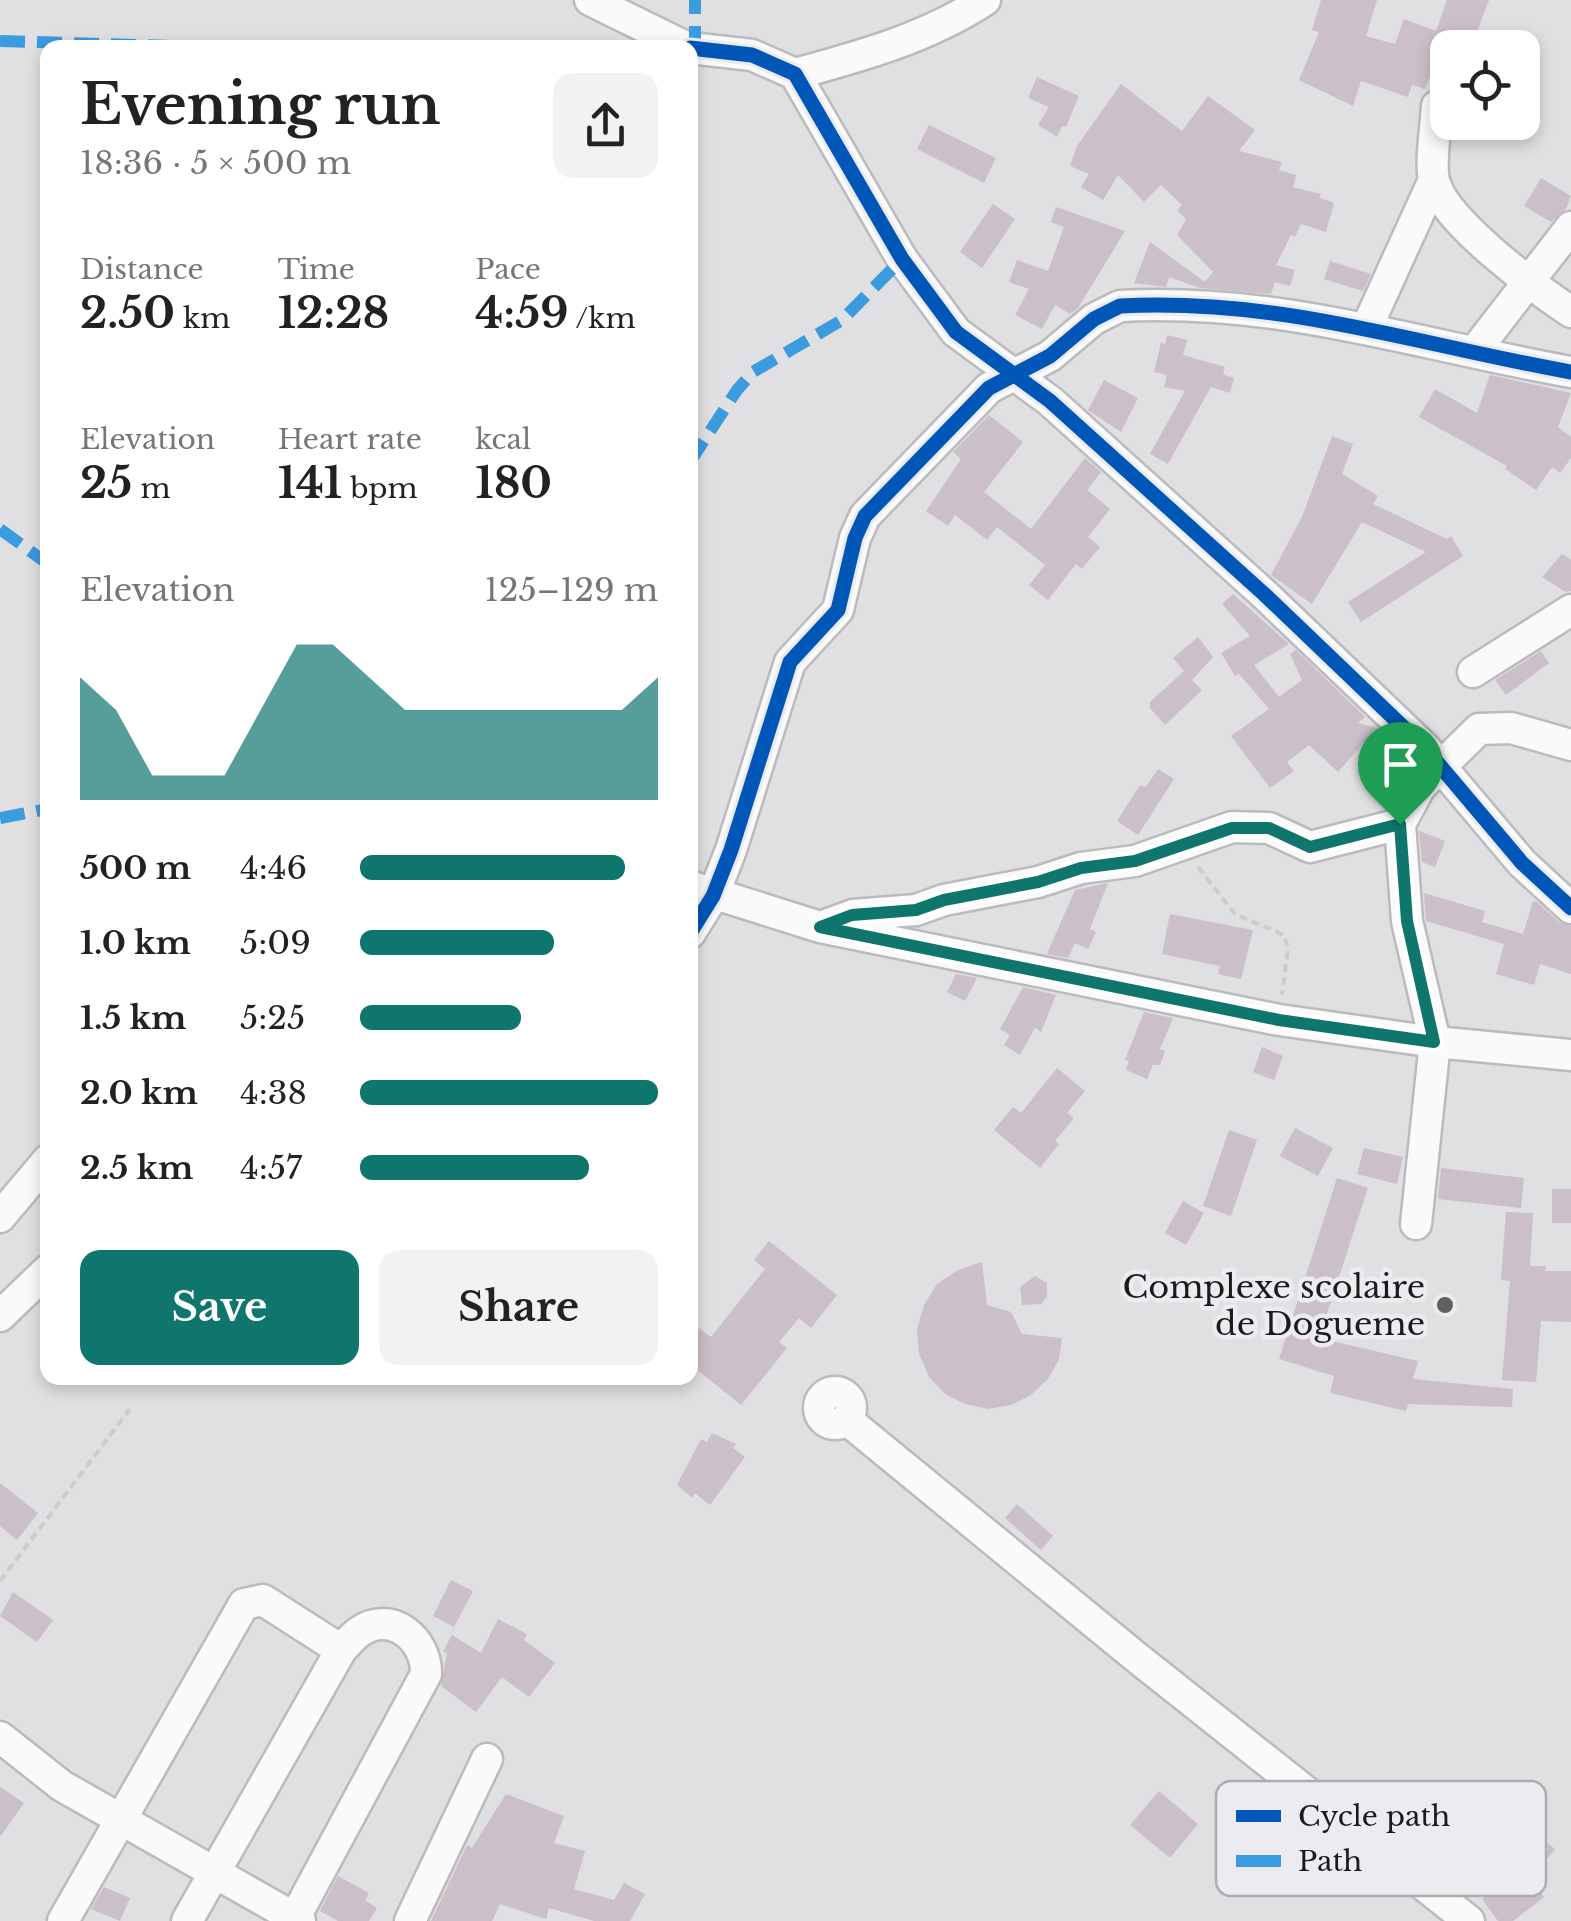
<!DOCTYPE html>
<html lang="en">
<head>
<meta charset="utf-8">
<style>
  :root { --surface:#fff; --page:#f2f2f2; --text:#222; --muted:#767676; --accent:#0f766e }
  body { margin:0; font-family:"Libre Baskerville",serif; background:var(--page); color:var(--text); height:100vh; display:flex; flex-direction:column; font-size:38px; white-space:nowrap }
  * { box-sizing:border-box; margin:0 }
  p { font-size:32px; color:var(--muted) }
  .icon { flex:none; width:55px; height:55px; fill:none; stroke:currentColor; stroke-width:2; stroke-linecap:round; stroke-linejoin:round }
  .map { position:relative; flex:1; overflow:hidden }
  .side { position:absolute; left:40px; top:40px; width:658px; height:1345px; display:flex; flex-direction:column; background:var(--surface); border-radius:20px; box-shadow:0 5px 15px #0003 }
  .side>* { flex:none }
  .buttons { position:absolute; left:1430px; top:30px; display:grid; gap:20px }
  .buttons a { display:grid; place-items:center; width:110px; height:110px; border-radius:20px; background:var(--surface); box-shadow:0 5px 15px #0003; font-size:50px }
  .pin { position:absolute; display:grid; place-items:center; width:85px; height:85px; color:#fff; margin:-102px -42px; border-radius:50% 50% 50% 0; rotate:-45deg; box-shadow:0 0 10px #0007 }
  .pin .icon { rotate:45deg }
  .round { display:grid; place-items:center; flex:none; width:105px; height:105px; border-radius:20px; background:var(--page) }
  .head { display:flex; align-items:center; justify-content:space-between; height:170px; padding:0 40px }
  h1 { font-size:55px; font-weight:800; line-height:75px }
  .metrics { display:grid; grid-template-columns:repeat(3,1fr); gap:15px; height:170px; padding:10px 40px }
  .metrics div { display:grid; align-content:center }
  .metrics b { font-size:42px; font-weight:800 }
  .metrics small { font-size:28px; font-weight:400 }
  .metrics p { font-size:28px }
  .chart { height:280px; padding:20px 40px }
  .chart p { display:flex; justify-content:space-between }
  .chart svg { width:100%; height:180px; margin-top:10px; fill:var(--accent); opacity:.7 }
  .button { display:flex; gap:20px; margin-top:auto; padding:20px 40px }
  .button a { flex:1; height:115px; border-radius:20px; background:var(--accent); color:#fff; font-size:40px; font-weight:800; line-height:115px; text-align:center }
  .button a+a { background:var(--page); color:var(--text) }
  ul { padding:0 40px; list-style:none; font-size:32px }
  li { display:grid; grid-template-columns:160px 120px 1fr; align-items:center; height:75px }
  li i { height:25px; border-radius:12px; background:var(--accent) }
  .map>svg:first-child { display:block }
</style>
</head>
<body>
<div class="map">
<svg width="1571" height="1921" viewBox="0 0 1571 1921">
  <rect width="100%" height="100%" fill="#e0dfe1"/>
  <g fill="#cbbfc9">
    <polygon points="1321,0 1377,0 1366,36 1395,44 1404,19 1436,31 1447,0 1489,0 1475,37 1467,34 1462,48 1448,48 1448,83 1429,78 1425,89 1412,85 1408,97 1361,81 1353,106 1299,80 1319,32 1312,30"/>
    <polygon points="1037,77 1079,96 1066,127 1062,126 1057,137 1038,125 1049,107 1028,98"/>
    <polygon points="1121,84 1182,131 1208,96 1255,130 1239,151 1282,162 1279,170 1296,175 1293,187 1321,194 1320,198 1334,203 1326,232 1301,224 1295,237 1291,235 1276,265 1295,270 1290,286 1275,282 1271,294 1200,288 1169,277 1166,287 1134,283 1150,242 1205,282 1213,272 1177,235 1186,219 1177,210 1182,205 1161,185 1144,202 1118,175 1103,200 1081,187 1089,174 1070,166 1077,146"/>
    <polygon points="929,125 996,158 984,183 917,149"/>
    <polygon points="1541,178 1571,196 1566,209 1551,222 1524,206"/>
    <polygon points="993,204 1015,219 982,268 960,252"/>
    <polygon points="1056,207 1125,231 1078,308 1070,314 1055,305 1042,329 1015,315 1029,289 1009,282 1017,260 1048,271 1064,227 1051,222"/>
    <polygon points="1330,261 1371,274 1363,291 1324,279"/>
    <polygon points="1167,335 1187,340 1183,355 1225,367 1223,374 1234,378 1230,393 1211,387 1168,464 1150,454 1185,391 1164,387 1167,375 1154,372 1161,343 1165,344"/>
    <polygon points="1490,375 1571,393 1558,427 1571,437 1571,458 1560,473 1552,467 1536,490 1505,469 1507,466 1419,417 1435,389 1477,413"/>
    <polygon points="1104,380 1138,398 1121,432 1088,410"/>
    <polygon points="989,415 1023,442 984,492 1031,529 1085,458 1101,472 1087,490 1110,509 1088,537 1100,547 1082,569 1076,564 1048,600 1029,585 1045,565 997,527 987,540 955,515 948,526 926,511 961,459 953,452"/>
    <polygon points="1332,436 1353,444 1342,474 1378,496 1373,504 1447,539 1451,536 1463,556 1361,622 1348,602 1426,552 1362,522 1312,604 1271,575 1302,517"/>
    <polygon points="1562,554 1571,560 1571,591 1566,592 1542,577"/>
    <polygon points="1233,594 1289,644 1254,665 1279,697 1302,680 1290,654 1296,650 1365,717 1358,723 1377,728 1385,735 1382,745 1366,740 1338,772 1309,745 1287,762 1294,771 1270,788 1231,736 1269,709 1239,674 1235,676 1221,653 1250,636 1222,604"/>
    <polygon points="1198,637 1213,657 1192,680 1202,690 1165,725 1150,708 1150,702 1184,671 1173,658"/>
    <polygon points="1541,651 1549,663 1506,695 1495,680"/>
    <polygon points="1158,769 1174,779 1138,835 1117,821 1140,785 1146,787"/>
    <polygon points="1419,831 1445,841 1435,867 1422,862"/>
    <polygon points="1108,883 1090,929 1096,932 1088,949 1075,943 1068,958 1047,954 1075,890"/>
    <polygon points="1424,893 1485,911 1482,922 1523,934 1533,901 1537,902 1559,922 1571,926 1571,974 1540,964 1534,985 1496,974 1504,944 1426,921"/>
    <polygon points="1170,914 1253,930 1241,979 1218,974 1220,966 1162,954"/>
    <polygon points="956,974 977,978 965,1001 947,992"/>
    <polygon points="1023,987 1056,995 1041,1032 1035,1028 1020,1055 1004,1045 1010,1035 1000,1029"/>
    <polygon points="1144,1012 1173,1018 1160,1049 1165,1051 1160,1065 1153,1065 1147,1079 1126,1070 1129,1061 1125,1060"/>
    <polygon points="1262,1047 1283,1056 1274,1080 1253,1072"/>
    <polygon points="1057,1068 1085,1091 1067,1113 1074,1118 1055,1141 1059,1144 1040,1168 994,1130 1013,1107 1021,1113"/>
    <polygon points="1295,1128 1333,1148 1318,1176 1280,1156"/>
    <polygon points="1229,1130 1257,1140 1231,1216 1203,1206"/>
    <polygon points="1364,1148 1403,1157 1397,1184 1357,1174"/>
    <polygon points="1441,1168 1524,1178 1521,1208 1438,1199"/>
    <polygon points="1337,1178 1368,1188 1319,1338 1418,1361 1413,1379 1513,1389 1512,1407 1408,1404 1406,1411 1330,1393 1334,1376 1279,1359"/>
    <rect x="1552" y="1189" width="19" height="34"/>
    <polygon points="1183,1201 1204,1213 1186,1245 1165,1233"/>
    <polygon points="1506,1212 1533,1213 1530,1266 1546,1266 1545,1271 1571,1271 1571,1322 1541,1321 1536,1382 1502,1380 1510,1281 1501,1280"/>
    <polygon points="769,1241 837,1295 811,1328 799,1318 779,1342 787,1348 741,1405 690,1364 690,1340 699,1328 711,1337 765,1269 754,1260"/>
    <polygon points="982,1262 987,1305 1011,1312 1022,1334 1062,1338 1059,1359 1048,1379 1031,1395 1011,1405 988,1409 965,1404 945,1394 929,1377 919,1354 917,1329 924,1305 937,1284 958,1270"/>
    <polygon points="1035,1276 1047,1283 1047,1297 1041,1304 1022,1305 1020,1287"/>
    <polygon points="712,1433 736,1444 733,1448 745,1457 710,1505 695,1493 692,1498 677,1485 701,1439 707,1442"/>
    <polygon points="0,1483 38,1513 17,1540 0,1526"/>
    <polygon points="1017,1504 1053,1536 1041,1550 1005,1518"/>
    <polygon points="451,1580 473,1591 454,1627 433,1616"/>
    <polygon points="13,1592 53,1620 37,1642 0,1616"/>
    <polygon points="498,1619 527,1634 524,1640 555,1663 529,1697 502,1677 476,1712 441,1686 447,1653 443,1651 452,1635 481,1653"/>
    <polygon points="0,1787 24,1803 0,1837"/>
    <polygon points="1159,1791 1198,1824 1170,1858 1130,1825"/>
    <polygon points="506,1794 564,1816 554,1843 585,1851 574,1889 614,1900 624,1883 645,1894 630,1921 594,1921 549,1908 546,1919 500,1904 492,1921 431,1921 467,1845 472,1848"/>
    <polygon points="1273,1803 1290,1813 1278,1835 1234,1885 1215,1868"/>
    <polygon points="1505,1809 1555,1849 1531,1879 1544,1897 1513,1921 1498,1921 1482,1899 1526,1866 1486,1834"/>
    <polygon points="338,1876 369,1893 365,1900 377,1908 369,1921 338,1921 320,1911"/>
    <polygon points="104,1887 130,1898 120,1921 91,1909"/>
  </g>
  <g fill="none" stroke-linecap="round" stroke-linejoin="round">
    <defs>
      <g id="minor">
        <polyline points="590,0 688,48"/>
        <polyline points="690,48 752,55 795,74 902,259 956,332 1050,401 1264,594 1425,748 1522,863 1571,908"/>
        <path d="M 795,74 C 861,56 927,38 985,0"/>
        <path d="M 1437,106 C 1436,125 1429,168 1435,184 C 1448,224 1535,288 1571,312"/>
        <polyline points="1367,327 1433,182"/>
        <polyline points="1474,352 1571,227"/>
        <polyline points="1473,672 1571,610"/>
        <polyline points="690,886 820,927 1279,1020 1435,1042 1571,1055"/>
        <polyline points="823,926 853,915 916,910 944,900 1038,882 1081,868 1135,861 1232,827 1269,828 1310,847 1400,824"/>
        <path d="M 690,933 L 713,896 L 731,850 L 790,662 L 838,610 L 855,538 L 865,516 L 989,388 L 1050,356 L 1094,319 L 1120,306 C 1284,298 1413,344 1571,372"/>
        <polyline points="0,1217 48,1160"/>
        <polyline points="1416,1224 1435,1042 1407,921 1400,824 1420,787 1479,729 1511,728 1571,745"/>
        <polyline points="0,1316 48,1270"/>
        <circle cx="835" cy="1408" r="16"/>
        <polyline points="847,1420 1136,1657 1469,1921"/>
        <polyline points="0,1737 62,1786 300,1921"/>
        <polyline points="63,1921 244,1604 263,1600 341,1650"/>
        <path d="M 187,1921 L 341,1650 C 346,1645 352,1637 359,1632 C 392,1609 427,1640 426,1674 L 293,1921"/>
        <polyline points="410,1921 487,1759"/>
      </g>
    </defs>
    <use href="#minor" stroke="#bbbabc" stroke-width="35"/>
    <g stroke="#cccbcd" stroke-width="4" stroke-dasharray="8 5" stroke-linecap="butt">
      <polyline points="1198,867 1235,914 1284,935 1288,948 1282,995"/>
      <polyline points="0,1581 130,1409"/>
    </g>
    <use href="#minor" stroke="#fafafa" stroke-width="30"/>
    <g stroke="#3b9bdf" stroke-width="12" stroke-dasharray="25 12" stroke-linecap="butt">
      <polyline points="0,41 238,48"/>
      <polyline points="695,51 695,0"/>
      <polyline points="690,462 737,390 753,372 842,320 902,259"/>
      <polyline points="0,529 48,564"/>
      <polyline points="0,818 48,809"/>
    </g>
    <defs>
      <g id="cycleway">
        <polyline points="690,48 752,55 795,74 902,259 956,332 1050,401 1264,594 1425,748 1522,863 1571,908"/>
        <path d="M 690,933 L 713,896 L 731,850 L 790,662 L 838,610 L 855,538 L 865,516 L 989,388 L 1050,356 L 1094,319 L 1120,306 C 1284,298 1413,344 1571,372"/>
      </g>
    </defs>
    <use href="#cycleway" stroke="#ecebef" stroke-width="21"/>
    <use href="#cycleway" stroke="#0057b8" stroke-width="15"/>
  </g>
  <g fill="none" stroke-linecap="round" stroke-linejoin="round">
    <defs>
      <polygon id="route" points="1400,824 1407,921 1434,1042 1279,1020 820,927 852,915 916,910 944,900 1038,882 1081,868 1135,861 1232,828 1269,828 1310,847"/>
    </defs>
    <use href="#route" stroke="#fff" stroke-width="20"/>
    <use href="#route" stroke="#0f766e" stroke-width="12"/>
  </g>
  <circle fill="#606061" stroke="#ecebef" stroke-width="4" cx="1445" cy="1305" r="10"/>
  <g text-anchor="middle" stroke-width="9" stroke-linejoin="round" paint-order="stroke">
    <g font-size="32" fill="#1b1b1c" stroke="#ecebef" text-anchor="end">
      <text x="1425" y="1298">Complexe scolaire<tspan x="1425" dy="37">de Dogueme</tspan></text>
    </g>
  </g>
  <rect x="1216" y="1781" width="330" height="115" rx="15" fill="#ecebef" stroke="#adadb0" stroke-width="2.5"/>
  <rect x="1236" y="1810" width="45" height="12" fill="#0057b8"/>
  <rect x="1236" y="1855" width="45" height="12" fill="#3b9bdf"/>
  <g font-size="28" fill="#1b1b1c">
    <text x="1298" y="1826">Cycle path</text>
    <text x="1298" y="1871">Path</text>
  </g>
</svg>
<div class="buttons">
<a><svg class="icon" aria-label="locate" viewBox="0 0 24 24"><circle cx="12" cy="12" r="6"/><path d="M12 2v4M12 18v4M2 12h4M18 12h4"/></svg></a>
</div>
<div class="pin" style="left:1400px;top:824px;background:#1e9e55"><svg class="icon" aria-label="arrive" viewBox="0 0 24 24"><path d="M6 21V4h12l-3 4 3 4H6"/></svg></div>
<section class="side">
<div class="head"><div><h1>Evening run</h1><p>18:36 · 5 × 500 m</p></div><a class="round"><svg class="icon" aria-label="share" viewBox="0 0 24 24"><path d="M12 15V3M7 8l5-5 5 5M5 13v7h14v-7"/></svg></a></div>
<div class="metrics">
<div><p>Distance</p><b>2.50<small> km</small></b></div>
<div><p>Time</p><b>12:28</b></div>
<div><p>Pace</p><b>4:59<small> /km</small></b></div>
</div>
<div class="metrics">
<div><p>Elevation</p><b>25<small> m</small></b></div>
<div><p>Heart rate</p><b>141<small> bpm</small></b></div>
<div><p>kcal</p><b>180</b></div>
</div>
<div class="chart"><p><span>Elevation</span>125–129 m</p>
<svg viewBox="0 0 160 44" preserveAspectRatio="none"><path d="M0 44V14L10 22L20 38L30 38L40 38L50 22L60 6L70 6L80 14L90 22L100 22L110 22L120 22L130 22L140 22L150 22L160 14V44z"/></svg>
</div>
<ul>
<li><b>500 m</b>4:46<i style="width:89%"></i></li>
<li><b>1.0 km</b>5:09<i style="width:65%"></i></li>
<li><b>1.5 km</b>5:25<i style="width:54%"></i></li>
<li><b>2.0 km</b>4:38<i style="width:100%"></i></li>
<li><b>2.5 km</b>4:57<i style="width:77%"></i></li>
</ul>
<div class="button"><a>Save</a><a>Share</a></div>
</section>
</div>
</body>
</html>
